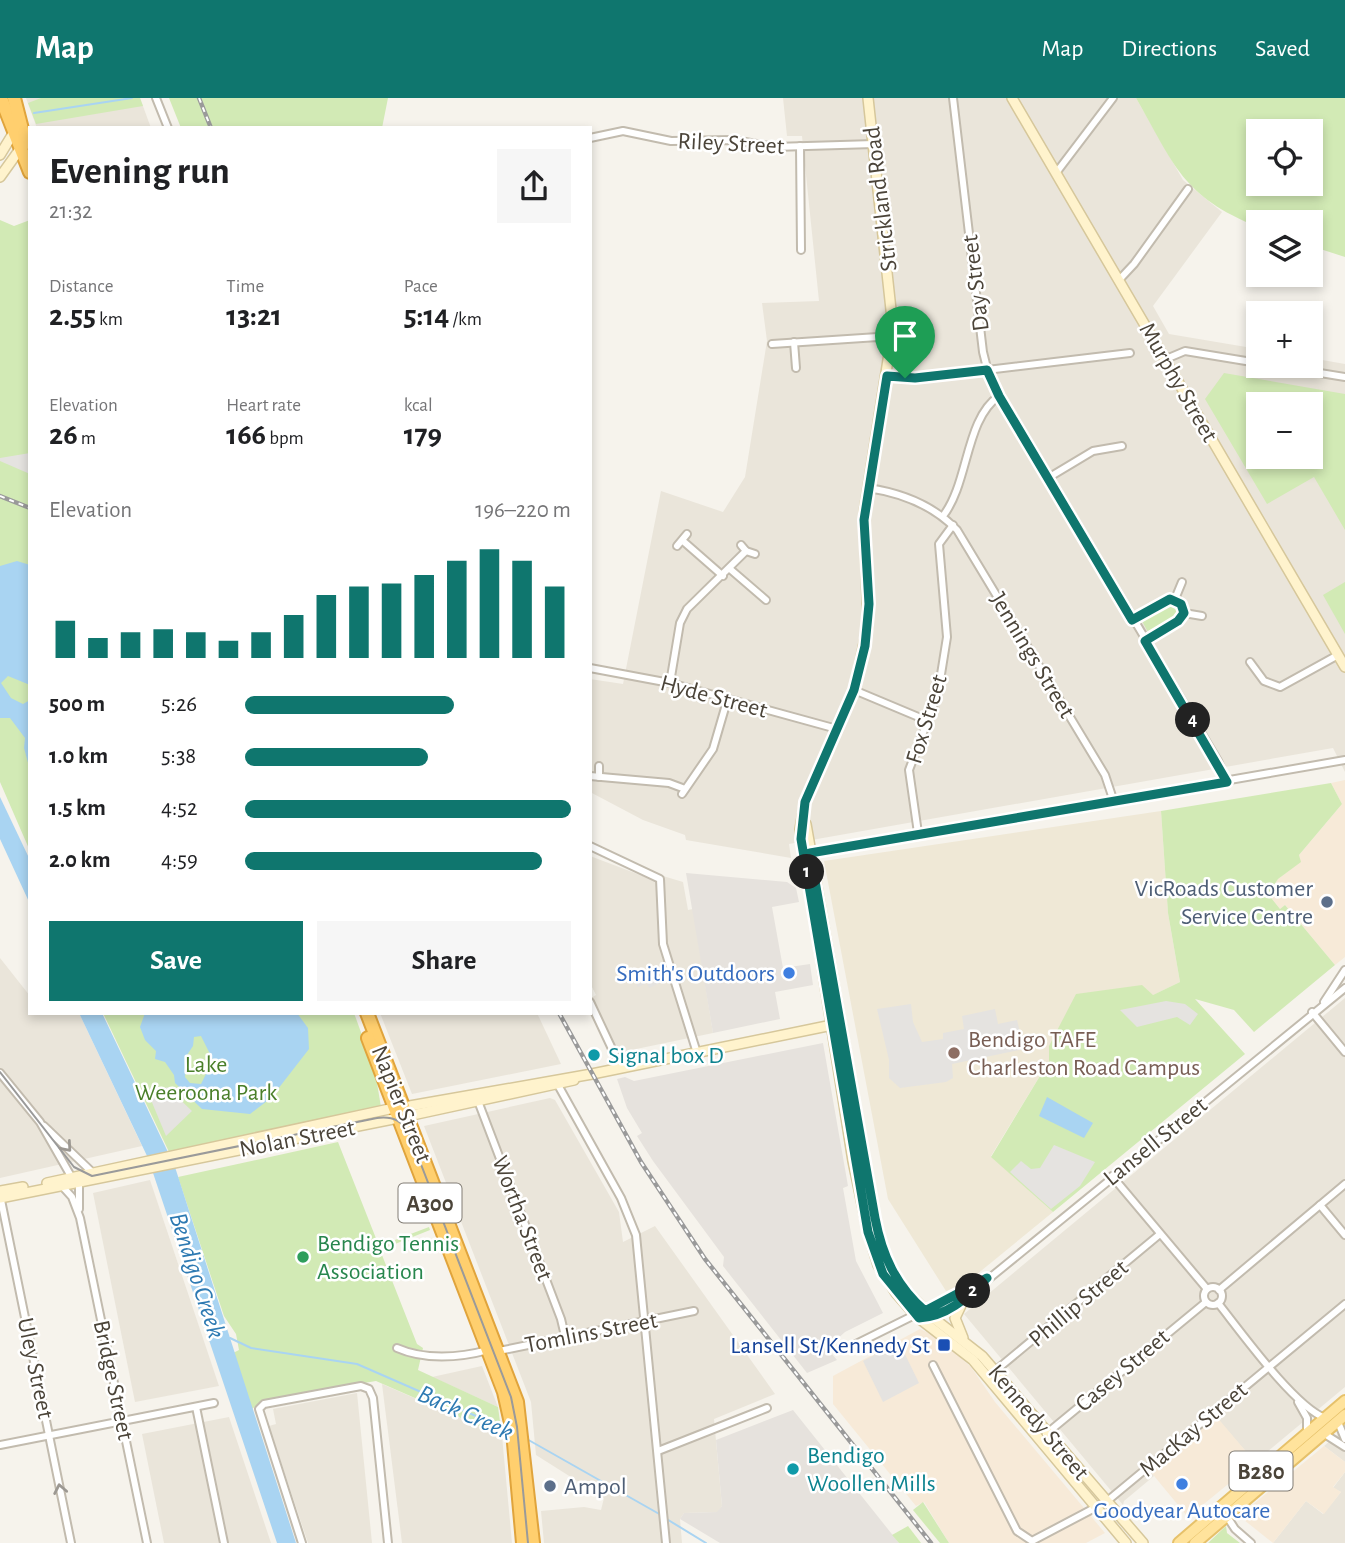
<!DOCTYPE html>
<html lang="en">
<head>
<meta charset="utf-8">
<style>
  :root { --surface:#fff; --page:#f6f6f6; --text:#202124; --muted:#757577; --accent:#0f766e }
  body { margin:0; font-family:"Alegreya Sans",sans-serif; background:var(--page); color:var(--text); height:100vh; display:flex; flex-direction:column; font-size:26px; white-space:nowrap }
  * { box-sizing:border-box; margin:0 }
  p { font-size:23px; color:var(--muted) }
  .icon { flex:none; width:38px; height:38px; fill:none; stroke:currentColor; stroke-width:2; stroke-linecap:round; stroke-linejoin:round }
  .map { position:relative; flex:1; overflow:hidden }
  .panel { position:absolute; left:28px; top:28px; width:564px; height:889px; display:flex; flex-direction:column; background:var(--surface); border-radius:0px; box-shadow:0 4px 10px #0003 }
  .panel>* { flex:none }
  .controls { position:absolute; left:1246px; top:21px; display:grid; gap:14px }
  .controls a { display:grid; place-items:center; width:77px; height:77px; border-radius:0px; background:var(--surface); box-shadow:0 4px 10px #0003; font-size:35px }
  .pin { position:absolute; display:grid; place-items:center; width:60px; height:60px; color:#fff; margin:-72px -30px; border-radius:50% 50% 50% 0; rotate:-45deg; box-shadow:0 0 7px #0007 }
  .pin .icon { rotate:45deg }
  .km { position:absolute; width:35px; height:35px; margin:-18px; border-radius:50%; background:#222; color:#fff; font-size:19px; line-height:35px; text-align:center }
  .round { display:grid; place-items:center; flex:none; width:74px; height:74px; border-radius:0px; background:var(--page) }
  .summary { display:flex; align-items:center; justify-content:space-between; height:119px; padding:0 21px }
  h1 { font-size:38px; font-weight:700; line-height:52px }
  .stats { display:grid; grid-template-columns:repeat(3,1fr); gap:10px; height:119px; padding:7px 21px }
  .stats div { display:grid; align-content:center }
  .stats b { font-size:30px; font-weight:700 }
  .stats small { font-size:19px; font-weight:400 }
  .stats p { font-size:19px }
  .chart { height:196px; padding:14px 21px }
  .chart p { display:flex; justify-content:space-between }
  .chart svg { width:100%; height:126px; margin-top:7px; stroke:var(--accent); stroke-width:6 }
  .button { display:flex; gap:14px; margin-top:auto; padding:14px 21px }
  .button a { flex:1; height:80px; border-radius:0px; background:var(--accent); color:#fff; font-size:28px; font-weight:700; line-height:80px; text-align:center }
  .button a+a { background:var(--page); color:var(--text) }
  ul { padding:0 21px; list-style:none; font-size:23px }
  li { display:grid; grid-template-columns:112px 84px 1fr; align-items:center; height:52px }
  li i { height:18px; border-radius:9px; background:var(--accent) }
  header { display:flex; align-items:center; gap:42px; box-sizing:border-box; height:98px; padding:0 35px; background:var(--accent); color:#fff }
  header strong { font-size:33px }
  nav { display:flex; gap:38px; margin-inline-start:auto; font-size:24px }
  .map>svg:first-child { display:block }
</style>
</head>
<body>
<header>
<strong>Map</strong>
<nav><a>Map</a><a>Directions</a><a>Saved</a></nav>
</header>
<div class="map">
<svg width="1345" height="1445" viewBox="0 0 1345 1445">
  <rect width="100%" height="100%" fill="#f6f3ec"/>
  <g fill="#eae5da" fill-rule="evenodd">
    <polygon points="26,0 140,0 151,30 37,30"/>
    <path d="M 783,0 L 1136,0 L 1183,82 L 1222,114 L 1153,208 L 1169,236 L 1258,251 L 1258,268 L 1311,268 L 1311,260 L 1345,266 L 1345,674 L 1333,650 L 789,746 L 791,760 L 686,742 L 685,737 L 643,722 L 590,694 L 590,581 L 623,586 L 661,393 L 723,414 L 745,379 L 767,243 L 762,205 L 819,203 L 802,38 L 787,38 ZM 1258,306 L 1311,306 L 1311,359 L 1258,359 Z"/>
    <polygon points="590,758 656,783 663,778 683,784 688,812 693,811 713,935 617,955 591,900 596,897 590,885"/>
    <polygon points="0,860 30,898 30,915 79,915 142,1048 0,1080"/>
    <polygon points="1345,900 1345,1289 1255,1364 1215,1318 1150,1373 1154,1378 1124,1403 1123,1407 964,1216"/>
    <polygon points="380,915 537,915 561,966 412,996"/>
    <polygon points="550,1000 555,1002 619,1114 623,1144 655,1128 775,1296 714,1321 722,1408 718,1414 684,1415 680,1421 682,1445 544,1445 541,1413 584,1409 601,1412 604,1400 536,1357 531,1304 424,1028"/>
    <polygon points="150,1082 219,1288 135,1304 93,1095"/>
    <polygon points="482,1268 498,1309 432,1279"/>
    <polygon points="382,1286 502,1338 512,1445 402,1445"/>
    <polygon points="357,1295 372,1445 308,1445 269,1328 276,1326 273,1311"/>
    <polygon points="229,1319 271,1445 164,1445 142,1336"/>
    <polygon points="1345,1330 1345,1364 1324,1348"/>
    <polygon points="1345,1374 1345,1445 1273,1445 1306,1403 1323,1416 1341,1394 1333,1390"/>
  </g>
  <g fill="#f7ead8">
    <polygon points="1345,682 1345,859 1335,867 1285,807 1280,811 1268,796 1278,781 1300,764 1299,757 1342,706 1331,685"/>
    <polygon points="920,1231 937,1239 971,1269 995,1304 1105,1435 1086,1445 949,1445 924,1404 916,1408 833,1306 833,1278"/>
    <polygon points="1216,1318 1255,1364 1188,1419 1150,1373"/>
    <polygon points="1324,1348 1345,1364 1345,1374 1333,1389 1341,1394 1324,1416 1306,1403 1273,1445 1239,1418"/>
  </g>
  <g fill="#e6e2dd">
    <polygon points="686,775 787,784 796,790 799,804 772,809 783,870 810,866 813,887 775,894 780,921 713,935"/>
    <polygon points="823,945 848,1088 843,1090 856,1163 883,1215 845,1234 827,1250 837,1262 807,1275 723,1168 724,1159 653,1063 637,1038 642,1035 627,1010 617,981 625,979 634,983"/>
    <polygon points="793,1312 899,1445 720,1445 680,1421 684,1415 717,1414 722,1408 716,1342"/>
  </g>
  <polygon fill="#efe8d6" points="1161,713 1168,815 1180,884 1049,948 1049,963 991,1058 1053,1114 965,1186 946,1193 888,1101 824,763"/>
  <g fill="#d2eab5" fill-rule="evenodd">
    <polygon points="41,0 140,0 143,8 36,26 28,5"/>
    <polygon points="169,0 388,0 382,30 181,30"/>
    <path d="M 1136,0 L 1345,0 L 1345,159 L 1311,148 L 1311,124 L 1258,124 L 1258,129 C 1182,98 1175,68 1136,0 ZM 1258,33 L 1311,33 L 1311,86 L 1258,86 Z"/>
    <polygon points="0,122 14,128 30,122 30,753 0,684"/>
    <path d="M 1224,275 L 1345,296 L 1345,432 L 1314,379 L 1267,406 L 1205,301 ZM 1258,306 L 1311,306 L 1311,359 L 1258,359 Z"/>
    <polygon points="1345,484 1345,536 1323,497"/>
    <polygon points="1168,504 1178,507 1180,517 1149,536 1141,521"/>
    <polygon points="1331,685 1342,706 1299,757 1301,764 1278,781 1268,796 1280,811 1285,807 1335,867 1254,934 1234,912 1195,901 1245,956 1053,1114 991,1059 1049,963 1049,948 1076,896 1142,887 1153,897 1180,884 1168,815 1161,713"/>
    <polygon points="103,915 354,915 375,973 381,1009 170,1056"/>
    <polygon points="338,1044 379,1148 429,1129 430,1132 380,1152 417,1246 423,1250 418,1272 498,1309 502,1338 376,1283 263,1302 252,1311 233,1255 239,1252 236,1236 224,1218 178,1079"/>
    <polygon points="923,1404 949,1445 940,1445 913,1412"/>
    <polygon points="908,1428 921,1445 899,1445 892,1437"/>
    <polygon points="1226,1428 1227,1435 1240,1445 1208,1445"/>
  </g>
  <g fill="#e5e3e0">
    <polygon points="30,355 30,376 0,363 0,360"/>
    <polygon points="660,868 666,882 649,890 647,885 638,889 634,880"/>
    <polygon points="1166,903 1185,906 1198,916 1190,927 1177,919 1137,929 1120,912"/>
    <polygon points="911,906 913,924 922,944 943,941 943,935 964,931 962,918 995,911 998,926 1017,922 1024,951 952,966 953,980 946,984 900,990 889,980 889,962 877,911"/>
    <polygon points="167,989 192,1013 166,1038 151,1002"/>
    <polygon points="1054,1047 1095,1064 1080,1088 1051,1111 1010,1074 1021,1063 1031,1071 1040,1070"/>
    <polygon points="899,1244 919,1285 883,1304 863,1263"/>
  </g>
  <g fill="#a9d4f2" fill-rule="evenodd">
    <polygon points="17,463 30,467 30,587 8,578 1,585 11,600 23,606 30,602 30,672 24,650 25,640 10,620 0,620 0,468"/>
    <polygon points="0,699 30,762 30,806 0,741"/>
    <polygon points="79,915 102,915 175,1069 296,1445 277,1445 148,1060"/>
    <path d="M 145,915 L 297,915 L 308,930 L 309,951 L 271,1000 L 250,1016 L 202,1011 L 175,985 L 174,977 L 165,964 L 155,961 L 156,953 L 145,942 L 140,929 ZM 201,938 L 213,962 L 201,986 L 190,985 L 185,979 L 187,957 L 193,948 L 194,939 Z"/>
    <polygon points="1047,999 1093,1025 1084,1040 1039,1018"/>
  </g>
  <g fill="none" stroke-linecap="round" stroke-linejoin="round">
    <g stroke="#a9d4f2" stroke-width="2">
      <polyline points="34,15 132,0"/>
      <polyline points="230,1240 251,1250 357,1266 508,1332"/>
      <polyline points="525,1340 661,1417"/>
      <polyline points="665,1420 706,1445"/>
    </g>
    <defs>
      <g id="street">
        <polyline points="156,0 168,30"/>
        <polyline points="953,0 983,254 989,278 1218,663 1227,684"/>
        <polyline points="590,40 623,33 671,43 734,42 774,49 874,46"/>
        <polyline points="800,48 801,152"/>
        <polyline points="1056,75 1113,0"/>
        <polyline points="1119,182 1134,166 1188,91"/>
        <polyline points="794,244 796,270"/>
        <polyline points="772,246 893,238"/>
        <polyline points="1166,261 1185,253 1258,265"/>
        <polyline points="1277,268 1345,279"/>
        <polyline points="887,278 920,280 1130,255"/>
        <polyline points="1048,380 1093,353 1122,348"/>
        <path d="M 868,390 C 902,395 933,407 957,432 L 1105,677 L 1113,701"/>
        <path d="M 943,418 C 969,385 965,321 999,298"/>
        <polyline points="683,443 723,478"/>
        <polyline points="741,447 746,453 755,456"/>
        <polyline points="677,448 687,436"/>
        <polyline points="730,471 766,502"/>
        <polyline points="1175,501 1182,484"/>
        <polyline points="1184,515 1202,518"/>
        <polyline points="1132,522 1169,501 1181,506 1184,515 1178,523 1145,543"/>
        <polyline points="1250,564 1264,583 1280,589 1338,557"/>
        <polyline points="590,570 670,585 837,631"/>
        <polyline points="670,585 680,525 687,511 746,453"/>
        <polyline points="854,592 928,623"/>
        <polyline points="599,668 599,679"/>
        <polyline points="590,678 669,685 685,691"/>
        <polyline points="682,696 713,651 727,603"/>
        <polyline points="918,735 909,672 938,595 947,539 939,446 953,427"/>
        <polyline points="590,748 660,781 663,846 697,955"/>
        <polyline points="809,755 1345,662"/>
        <polyline points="590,904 621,970"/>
        <polyline points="1324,904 1345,872"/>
        <polyline points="1312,914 1345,954"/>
        <polyline points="0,975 40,1024 72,1080"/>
        <polyline points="558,987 621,1100 636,1137 666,1445"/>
        <polyline points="478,1003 561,1221 565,1238"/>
        <polyline points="44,1028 93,1075"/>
        <polyline points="1112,1078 1207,1191"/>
        <polyline points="79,1085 79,1111"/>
        <polyline points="62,1088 72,1099 80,1120 147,1445"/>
        <polyline points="0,1097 71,1445"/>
        <polyline points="1320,1107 1345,1137"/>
        <circle cx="1213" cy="1198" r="9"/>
        <polyline points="1219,1192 1345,1086"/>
        <path d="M 1218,1205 C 1241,1234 1294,1308 1325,1320"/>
        <polyline points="919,1221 944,1215 964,1201 1345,890"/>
        <path d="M 397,1250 C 424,1262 459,1260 488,1252"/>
        <polyline points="848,1250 975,1187"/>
        <polyline points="499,1253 694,1213"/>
        <polyline points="933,1267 1017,1433 1032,1443 1106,1404 1345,1206"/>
        <polyline points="995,1273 1160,1136"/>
        <polyline points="1298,1304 1307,1320 1307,1334"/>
        <polyline points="196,1309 224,1445"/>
        <polyline points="1338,1324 1345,1341"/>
        <polyline points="1323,1335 1345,1349"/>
        <polyline points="1046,1336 1206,1204"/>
        <polyline points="0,1347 214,1305"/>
        <polyline points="658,1353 767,1310"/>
        <polyline points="1226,1417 1235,1431 1251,1445"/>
        <polyline points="302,1445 259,1311 264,1306 361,1288 369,1291 373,1300 388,1445"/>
      </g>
      <g id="secondary">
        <polyline points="868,0 893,230 864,415 868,527 854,592 805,704 800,731 853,1063 868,1134 878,1167 896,1195 916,1218 973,1262 1126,1445"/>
        <polyline points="1012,0 1345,569"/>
        <polyline points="0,57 14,34"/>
        <polyline points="0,79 20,51"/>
        <polyline points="806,726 875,1120 885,1159 903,1190 932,1219 982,1258 1143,1445"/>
        <polyline points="404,1009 592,976 837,926"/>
        <polyline points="408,1018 574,982"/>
        <polyline points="47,1085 394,1010"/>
        <polyline points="0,1093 23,1089"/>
        <polyline points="0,1100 398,1020"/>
        <polyline points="963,1240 955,1220 964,1201"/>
      </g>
      <g id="primary">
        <polyline points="1179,1445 1345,1303"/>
        <polyline points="1195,1445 1345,1317"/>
      </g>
      <g id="highway">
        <polyline points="1,0 30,74"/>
        <polyline points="14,0 24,39 23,47"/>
        <polyline points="367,915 517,1304 533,1445"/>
        <polyline points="368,940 504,1294 513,1334 523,1445"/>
      </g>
    </defs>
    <use href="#street" stroke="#c2bbae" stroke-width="10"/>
    <use href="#secondary" stroke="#d6c79b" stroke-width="12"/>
    <use href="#primary" stroke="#e6c16a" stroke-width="14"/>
    <use href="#highway" stroke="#e0a43c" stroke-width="16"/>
    <use href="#street" stroke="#fff" stroke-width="6"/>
    <use href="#secondary" stroke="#fff3cd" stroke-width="9"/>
    <use href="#primary" stroke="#ffe39c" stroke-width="10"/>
    <use href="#highway" stroke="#ffcf6e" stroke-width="12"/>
    <path stroke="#9a9a9a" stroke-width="2" d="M 0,974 L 74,1069 L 92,1078 L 377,1020 C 394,1018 403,1023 410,1038 L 511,1299 L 517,1329 L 528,1445"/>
    <defs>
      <g id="rail">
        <polyline points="199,0 211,30"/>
        <polyline points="0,398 30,410"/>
        <polyline points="559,915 641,1064 705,1161 931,1445"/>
      </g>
    </defs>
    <use href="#rail" stroke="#9a9a9a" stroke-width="4.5"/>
    <use href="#rail" stroke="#fff" stroke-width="2" stroke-dasharray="5" stroke-linecap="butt"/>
  </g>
  <defs><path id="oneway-chevron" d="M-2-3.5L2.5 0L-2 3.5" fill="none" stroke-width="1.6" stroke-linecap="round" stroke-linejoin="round" transform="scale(1.75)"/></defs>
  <g stroke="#9c9892">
    <use href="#oneway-chevron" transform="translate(67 1049) rotate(49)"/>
    <use href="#oneway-chevron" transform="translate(60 1391) rotate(-101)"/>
  </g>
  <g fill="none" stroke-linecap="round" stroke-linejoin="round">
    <defs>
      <path id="route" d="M 987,272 L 999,298 L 1132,522 L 1170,501 L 1181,506 L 1184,515 L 1178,523 L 1145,543 L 1227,684 L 810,755 L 875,1120 C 882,1157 896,1188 925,1213 L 987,1180 C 966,1200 948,1218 919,1220 L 883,1176 L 868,1134 L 801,741 L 805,704 L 854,592 L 865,548 L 869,506 L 864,422 L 887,278 L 915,280 Z"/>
    </defs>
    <use href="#route" stroke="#fff" stroke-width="14"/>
    <use href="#route" stroke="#0f766e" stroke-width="9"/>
  </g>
  <g fill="#5c6f8a" stroke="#fff" stroke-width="2.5">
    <circle cx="1327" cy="804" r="7"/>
    <circle cx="550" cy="1388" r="7"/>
  </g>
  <g fill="#3f7fe0" stroke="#fff" stroke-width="2.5">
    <circle cx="789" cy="875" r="7"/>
    <circle cx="1182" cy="1386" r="7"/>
  </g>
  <circle fill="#8d6e63" stroke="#fff" stroke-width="2.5" cx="954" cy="955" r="7"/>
  <g fill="#0f9aa8" stroke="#fff" stroke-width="2.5">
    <circle cx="594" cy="957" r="7"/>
    <circle cx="793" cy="1371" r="7"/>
  </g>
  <circle fill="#2e9e5b" stroke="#fff" stroke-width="2.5" cx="303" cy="1159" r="7"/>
  <rect fill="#1a4fb4" stroke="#fff" stroke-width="2.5" x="937" y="1240" width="14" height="14" rx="3.5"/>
  <g text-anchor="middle" stroke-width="5" stroke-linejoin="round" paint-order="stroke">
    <g fill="#fff" stroke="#817c74" stroke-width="2">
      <rect x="398.5" y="1085.5" width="63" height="39" rx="5"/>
      <rect x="1229.5" y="1353.5" width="63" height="39" rx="5"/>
    </g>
    <g font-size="23" font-weight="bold" fill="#4b4439">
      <text x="430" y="1113">A300</text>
      <text x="1261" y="1381">B280</text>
    </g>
    <g font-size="24" fill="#4b4439" stroke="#fff">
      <text transform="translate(731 45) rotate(3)" y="8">Riley Street</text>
      <text transform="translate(880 101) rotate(-97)" y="8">Strickland Road</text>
      <text transform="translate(975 185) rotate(-97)" y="8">Day Street</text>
      <text transform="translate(1179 284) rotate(60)" y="8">Murphy Street</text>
      <text transform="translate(1033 557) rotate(59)" y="8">Jennings Street</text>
      <text transform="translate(714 598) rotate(15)" y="8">Hyde Street</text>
      <text transform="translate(926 621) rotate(-73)" y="8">Fox Street</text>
      <text transform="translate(402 1006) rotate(68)" y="8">Napier Street</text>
      <text transform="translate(297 1040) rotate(-11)" y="8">Nolan Street</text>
      <text transform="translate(1155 1043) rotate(-39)" y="8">Lansell Street</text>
      <text transform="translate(523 1120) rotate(69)" y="8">Wortha Street</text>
      <text transform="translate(1078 1205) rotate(-40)" y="8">Phillip Street</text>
      <text transform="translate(591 1234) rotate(-11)" y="8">Tomlins Street</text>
      <text transform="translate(36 1270) rotate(78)" y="8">Uley Street</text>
      <text transform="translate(1122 1272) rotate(-40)" y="8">Casey Street</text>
      <text transform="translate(114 1282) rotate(78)" y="8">Bridge Street</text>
      <text transform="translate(1039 1324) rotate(50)" y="8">Kennedy Street</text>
      <text transform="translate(1193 1331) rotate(-40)" y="8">MacKay Street</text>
    </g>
    <g font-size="24" fill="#4e5e75" stroke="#fff" text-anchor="end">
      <text x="1313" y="798">VicRoads Customer<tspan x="1313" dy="28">Service Centre</tspan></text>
      <text x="564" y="1396" text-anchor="start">Ampol</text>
    </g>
    <g font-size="24" fill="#366cbe" stroke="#fff" text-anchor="end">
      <text x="775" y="883">Smith's Outdoors</text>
      <text x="1182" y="1420" text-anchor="middle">Goodyear Autocare</text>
    </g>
    <g font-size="24" fill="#785e54" stroke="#fff" text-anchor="start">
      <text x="968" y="949">Bendigo TAFE<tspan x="968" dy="28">Charleston Road Campus</tspan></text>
    </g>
    <g font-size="24" fill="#0d838f" stroke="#fff" text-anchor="start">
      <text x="608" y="965">Signal box D</text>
      <text x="807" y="1365">Bendigo<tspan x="807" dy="28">Woollen Mills</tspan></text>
    </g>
    <g font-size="24" fill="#4a7f2a" stroke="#fff">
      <text x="206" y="974">Lake<tspan x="206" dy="28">Weeroona Park</tspan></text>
    </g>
    <g font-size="24" fill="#27864d" stroke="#fff" text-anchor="start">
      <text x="317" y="1153">Bendigo Tennis<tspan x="317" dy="28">Association</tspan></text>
    </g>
    <g font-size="24" fill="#164399" stroke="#fff" text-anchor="end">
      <text x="930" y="1255">Lansell St/Kennedy St</text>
    </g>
    <g font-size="26" font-style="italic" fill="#2e7ab2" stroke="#fff">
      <text transform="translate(198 1177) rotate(72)" y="9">Bendigo Creek</text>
      <text transform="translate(466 1314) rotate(24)" y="9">Back Creek</text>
    </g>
  </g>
</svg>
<div class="controls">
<a><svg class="icon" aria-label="locate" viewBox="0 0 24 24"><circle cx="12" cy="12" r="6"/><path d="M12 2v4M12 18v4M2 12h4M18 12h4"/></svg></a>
<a><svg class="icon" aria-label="layers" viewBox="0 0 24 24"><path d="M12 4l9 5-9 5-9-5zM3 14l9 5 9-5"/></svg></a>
<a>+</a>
<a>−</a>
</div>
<div class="pin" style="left:905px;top:280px;background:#1e9e55"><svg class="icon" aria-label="arrive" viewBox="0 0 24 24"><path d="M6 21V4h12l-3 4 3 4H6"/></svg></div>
<b class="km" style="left:807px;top:774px">1</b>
<b class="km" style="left:973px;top:1193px">2</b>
<b class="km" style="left:1193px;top:622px">4</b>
<section class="panel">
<div class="summary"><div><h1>Evening run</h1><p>21:32</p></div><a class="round"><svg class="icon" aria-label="share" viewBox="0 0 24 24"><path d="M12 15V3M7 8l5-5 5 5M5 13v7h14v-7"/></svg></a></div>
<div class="stats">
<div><p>Distance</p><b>2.55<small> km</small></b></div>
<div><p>Time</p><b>13:21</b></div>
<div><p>Pace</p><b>5:14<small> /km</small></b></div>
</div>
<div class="stats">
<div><p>Elevation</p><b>26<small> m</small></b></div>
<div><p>Heart rate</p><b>166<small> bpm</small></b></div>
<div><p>kcal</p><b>179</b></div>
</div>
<div class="chart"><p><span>Elevation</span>196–220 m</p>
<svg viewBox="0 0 160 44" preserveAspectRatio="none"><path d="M5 44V31M15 44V37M25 44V35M35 44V34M45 44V35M55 44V38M65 44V35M75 44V29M85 44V22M95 44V19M105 44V18M115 44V15M125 44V10M135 44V6M145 44V10M155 44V19"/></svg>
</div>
<ul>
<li><b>500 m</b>5:26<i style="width:64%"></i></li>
<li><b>1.0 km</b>5:38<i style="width:56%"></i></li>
<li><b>1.5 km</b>4:52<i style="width:100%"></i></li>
<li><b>2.0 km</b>4:59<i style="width:91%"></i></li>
</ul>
<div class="button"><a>Save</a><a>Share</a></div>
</section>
</div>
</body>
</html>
